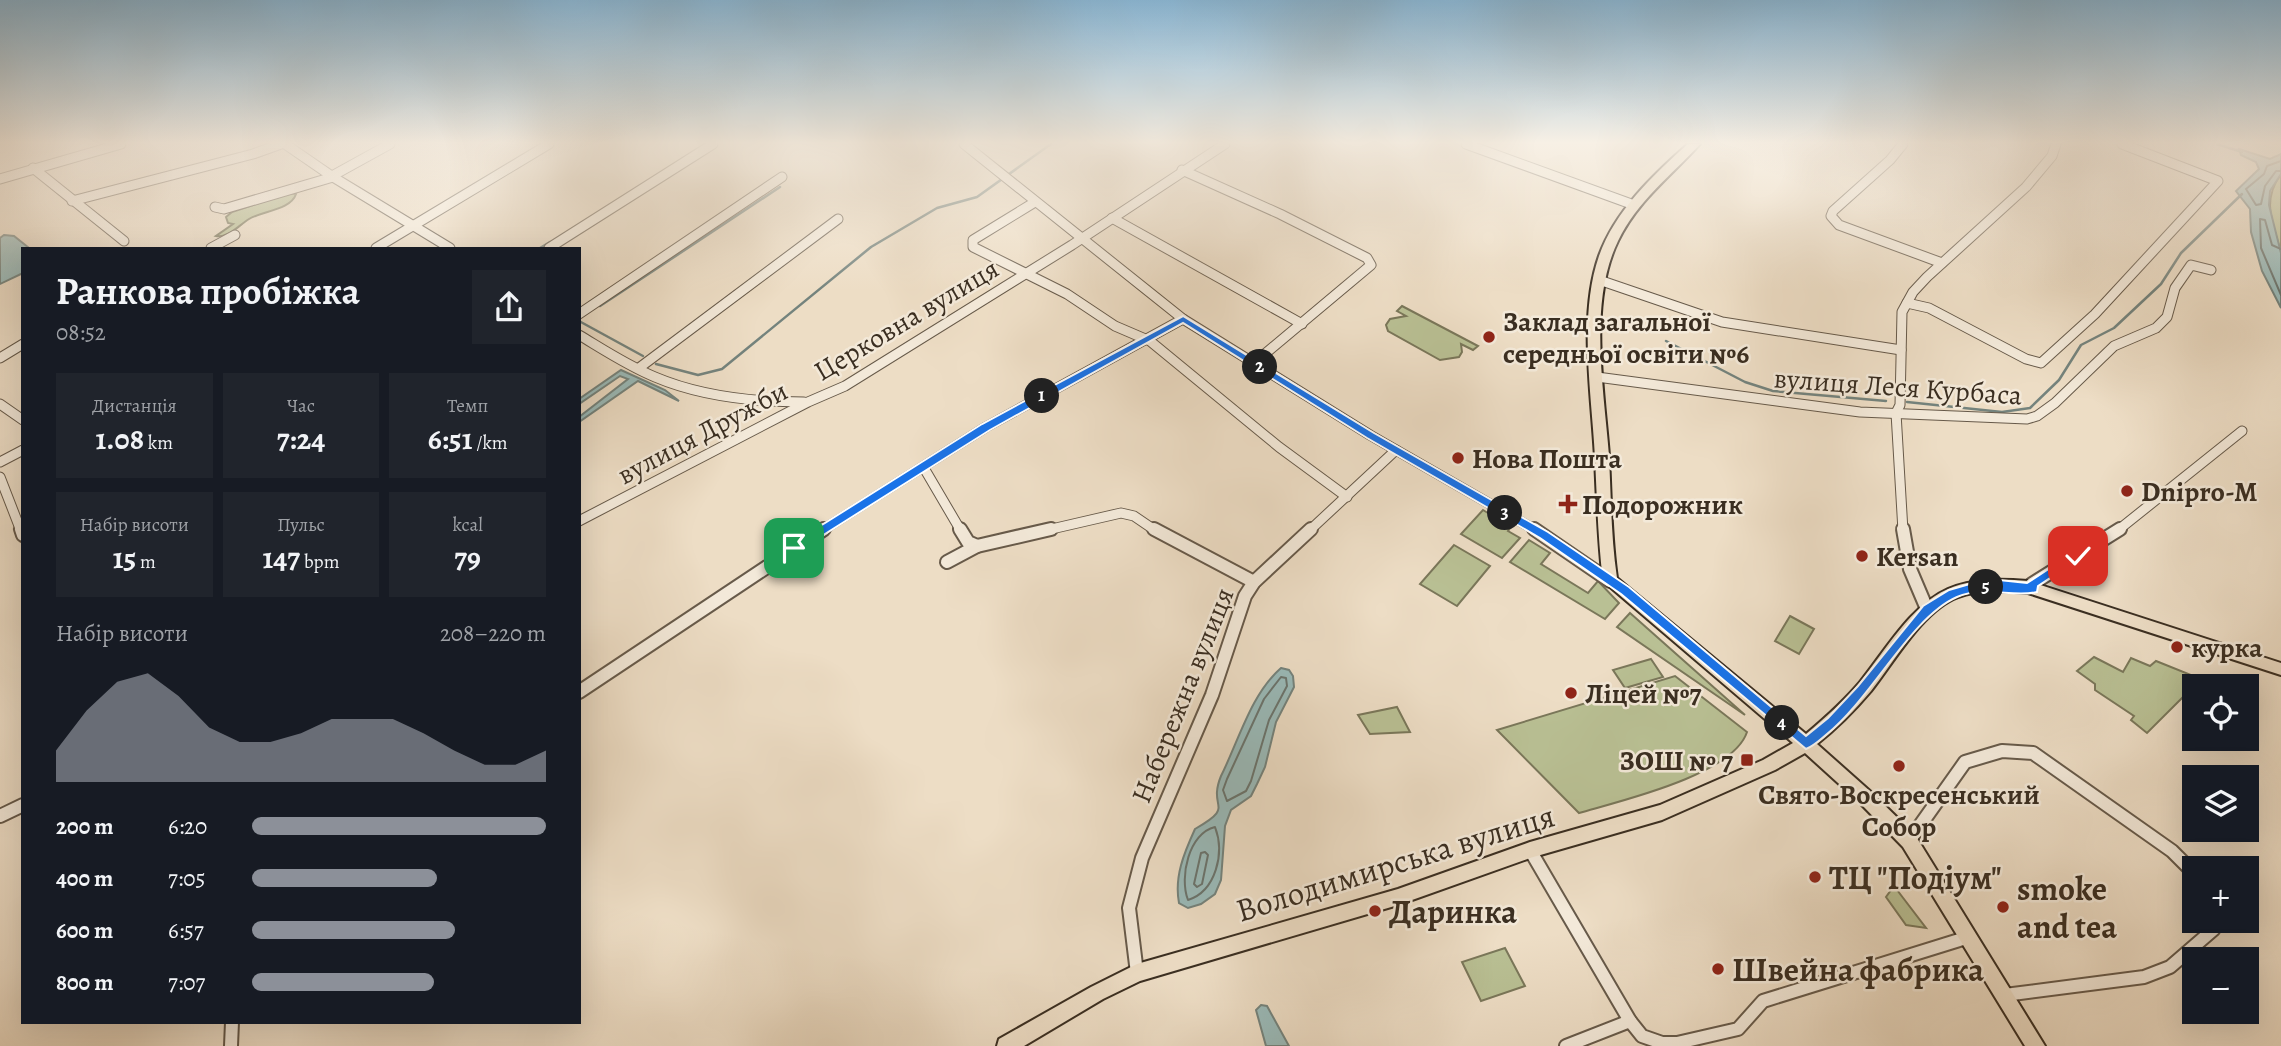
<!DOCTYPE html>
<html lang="uk">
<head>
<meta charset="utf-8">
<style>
  :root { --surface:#171b24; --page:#20242c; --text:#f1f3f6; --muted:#9ea1a6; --accent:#8c9099 }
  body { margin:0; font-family:Alegreya,serif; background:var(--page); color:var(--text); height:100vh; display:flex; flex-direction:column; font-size:26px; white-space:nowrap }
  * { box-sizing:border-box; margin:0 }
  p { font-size:23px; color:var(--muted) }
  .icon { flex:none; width:38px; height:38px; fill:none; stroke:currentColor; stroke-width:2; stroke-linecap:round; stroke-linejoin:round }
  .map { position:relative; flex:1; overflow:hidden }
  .side { position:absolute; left:21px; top:247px; width:560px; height:777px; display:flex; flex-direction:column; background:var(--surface); border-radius:0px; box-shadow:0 7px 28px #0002 }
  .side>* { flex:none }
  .tools { position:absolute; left:2182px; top:674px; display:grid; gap:14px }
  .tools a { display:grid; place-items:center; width:77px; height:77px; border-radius:0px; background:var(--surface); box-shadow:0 7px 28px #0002; font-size:35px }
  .pin { position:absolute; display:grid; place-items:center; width:60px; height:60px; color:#fff; margin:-30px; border-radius:14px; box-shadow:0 4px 10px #0006 }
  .km { position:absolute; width:35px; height:35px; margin:-18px; border-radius:50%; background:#222; color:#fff; font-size:19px; line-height:35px; text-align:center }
  .round { display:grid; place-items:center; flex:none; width:74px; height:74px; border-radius:0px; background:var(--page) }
  .headline { display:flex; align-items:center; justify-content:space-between; height:119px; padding:0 35px }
  h1 { font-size:38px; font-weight:700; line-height:52px }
  .stats { display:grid; grid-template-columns:repeat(3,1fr); gap:10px; height:119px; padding:7px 35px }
  .stats div { display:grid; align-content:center; border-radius:0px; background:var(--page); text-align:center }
  .stats b { font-size:30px; font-weight:700 }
  .stats small { font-size:19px; font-weight:400 }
  .stats p { font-size:19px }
  .chart { height:196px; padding:14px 35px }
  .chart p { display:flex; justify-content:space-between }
  .chart svg { width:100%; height:126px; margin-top:7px; fill:var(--accent); opacity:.7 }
  ul { padding:0 35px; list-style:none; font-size:23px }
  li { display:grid; grid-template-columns:112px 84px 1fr; align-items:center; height:52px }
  li i { height:18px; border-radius:9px; background:var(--accent) }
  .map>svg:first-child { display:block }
</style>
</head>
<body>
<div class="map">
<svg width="2281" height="1046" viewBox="0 0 2281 1046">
  <rect width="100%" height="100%" fill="#edddc5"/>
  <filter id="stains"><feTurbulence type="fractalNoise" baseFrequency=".00286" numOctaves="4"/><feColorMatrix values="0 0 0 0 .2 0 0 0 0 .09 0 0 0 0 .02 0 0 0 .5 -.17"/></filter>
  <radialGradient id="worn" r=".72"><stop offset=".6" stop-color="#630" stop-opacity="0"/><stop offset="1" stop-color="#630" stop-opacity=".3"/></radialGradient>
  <g fill="#b9c094" stroke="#7a775a" stroke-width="2">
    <path d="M 2281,174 L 2281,253 C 2273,223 2261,201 2281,174 Z"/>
    <path d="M 290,193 L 296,194 C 291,210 262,211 249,219 C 239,225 229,238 216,236 L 233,224 L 228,223 L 226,217 L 232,212 Z"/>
    <polygon points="1402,306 1478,346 1473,350 1461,344 1462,352 1459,357 1440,360 1388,331 1386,325 1390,319 1406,316 1397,311"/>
    <polygon points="1483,510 1511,527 1508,531 1520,538 1502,558 1461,534"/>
    <polygon points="1529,540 1550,553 1541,564 1588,593 1598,581 1619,603 1605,619 1510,562"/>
    <polygon points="1454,545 1490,566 1457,606 1420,584"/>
    <polygon points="1630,613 1745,715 1617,627"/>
    <polygon points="1790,616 1814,629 1799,654 1775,641"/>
    <polygon points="2094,657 2123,672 2131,658 2150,666 2156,661 2201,679 2147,733 2131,720 2134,716 2095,690 2095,684 2077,671"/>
    <polygon points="1651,659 1663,677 1625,688 1613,670"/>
    <path d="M 1675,676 L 1747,732 C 1733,775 1620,801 1579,813 L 1497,730 Z"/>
    <polygon points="1397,707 1410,732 1370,734 1358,715"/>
    <polygon points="1894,886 1926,928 1906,925 1886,897"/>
    <polygon points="1505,948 1525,986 1481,1001 1462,962"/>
  </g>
  <g fill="#9abbba" stroke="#74837d" stroke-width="2">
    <polygon points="2239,149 2270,159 2281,154 2281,174 2270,191 2269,205 2281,253 2281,308 2262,271 2251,232 2250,209 2236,191 2259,169 2256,162 2241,155"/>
    <polygon points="4,235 14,236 29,248 23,248 23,273 0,284 0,238"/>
    <polygon points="621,370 665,390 679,401 638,381 579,422 579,417 628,379 620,376 579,404 579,399"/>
    <path d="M 1281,668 L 1289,670 L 1293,676 L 1294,687 L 1276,722 L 1265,767 L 1257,784 L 1251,796 L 1231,810 L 1225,826 L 1221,880 L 1215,894 L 1201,904 L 1188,908 L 1179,903 C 1174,877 1184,853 1195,829 C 1237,805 1207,810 1221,776 C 1239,740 1251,694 1281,668 Z"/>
    <polygon points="1261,1005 1267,1006 1289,1046 1266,1046 1256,1010"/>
  </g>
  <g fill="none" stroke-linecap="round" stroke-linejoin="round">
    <g stroke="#6a746e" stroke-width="2">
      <polyline points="2281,161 2267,166 2264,174 2246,189 2256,205 2261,204 2265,186 2276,171 2281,171"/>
      <polyline points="2281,249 2272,245 2265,220 2260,219 2261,248 2281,295"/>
      <polygon points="1281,677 1286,678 1287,686 1269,720 1251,781 1246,791 1227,801 1223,790 1227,779 1264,699"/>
      <path d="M 1215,827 C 1225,853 1216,891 1188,900 C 1179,877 1189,833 1215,827 Z"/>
      <polygon points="1205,852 1208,855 1202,884 1197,887 1194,884 1201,853"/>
    </g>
    <g stroke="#74837d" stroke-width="2.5">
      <polyline points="2217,144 2242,152"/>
      <polyline points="540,248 550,242"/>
      <polyline points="600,306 780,187"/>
      <polyline points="579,321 643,356"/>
      <polyline points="1666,341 1745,382 1773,391 1886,401"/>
      <polyline points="656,364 698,375 722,369 871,247 937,208 977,197 1051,144"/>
      <polyline points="1907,402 2002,412 2030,408 2059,380 2081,345 2114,328 2161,284 2181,253 2242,194"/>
    </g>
    <defs>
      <g id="minor-far1">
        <polyline points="285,144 333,177 450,248"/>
        <polyline points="964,144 1183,319 1370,435 1537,531"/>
        <polyline points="1466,144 1634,205"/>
        <polyline points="1903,144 1890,160 1833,211 1831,216 1839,225 1942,263"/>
        <polyline points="33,168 124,241"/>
        <polyline points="1182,170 1280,214 1367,258 1371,265 1254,363"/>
        <polyline points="332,176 390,144"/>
        <polyline points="0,179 121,144"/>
        <polyline points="72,201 253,154 281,144"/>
        <polyline points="1035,202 973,240 973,247 1067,294 1115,326 1150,341 1279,447 1347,497"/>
        <polyline points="215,207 224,209 333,177"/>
        <polyline points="1112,218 1302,324"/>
        <polyline points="211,248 235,235"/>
        <polyline points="376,248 549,144"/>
        <polyline points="549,248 713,144"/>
        <polyline points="1599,280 1722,322 1901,350"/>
        <polyline points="1907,303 1929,308 2026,359 2041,363 2095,314 2218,181 2122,144"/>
        <polyline points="579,314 782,177"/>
        <path d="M 579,335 C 604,350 628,366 655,377 C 702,397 754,402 804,402"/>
        <polyline points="0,358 23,344"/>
        <polyline points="639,368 838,219"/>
        <polyline points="1597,377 1860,412 2027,419 2037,416 2055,403 2114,346 2156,328 2167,317 2175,288 2191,265 2211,270"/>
        <polyline points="0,404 23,420"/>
        <polyline points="0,462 23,450"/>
        <polyline points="924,468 961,531"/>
        <polyline points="0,477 21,531"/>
        <polyline points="579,521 808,402 845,386 1072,245 1225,144"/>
        <polyline points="821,531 986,427 1183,319"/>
        <polyline points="1043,531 1121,513 1134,516 1156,531"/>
        <polyline points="1309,531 1396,450"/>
        <polyline points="1903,531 1896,413 1900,405 1902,312 1913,292 1927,277 2026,187 2052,156 2056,144"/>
        <polyline points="2117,531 2242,431"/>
      </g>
      <g id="minor">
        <polyline points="21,529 23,535"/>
        <polyline points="960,529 968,542 977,546 1051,529"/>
        <polyline points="1154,529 1254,582"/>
        <polyline points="1534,529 1610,581"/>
        <polyline points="1903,529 1910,569 1927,609"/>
        <polyline points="947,562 977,546"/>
        <polyline points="2033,588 2032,584 2120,529"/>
        <polyline points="579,692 824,529"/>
        <polyline points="0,816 23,805"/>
        <polyline points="1909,841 1965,762 2002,751 2033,753 2172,851 2189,868 2194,879"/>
        <polyline points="1530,850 1630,1021 1642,1036 1662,1043 1677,1043 1738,1029 1763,1001 1969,937"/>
        <polyline points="1137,973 1129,908 1142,858 1212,695 1245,596 1254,582 1311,529"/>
        <polyline points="2005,995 2144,977 2170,967 2214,929 2214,920"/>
        <polyline points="231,1046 232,1022"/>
        <polyline points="1566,1046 1630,1021"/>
      </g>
      <path id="major" d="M 1688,144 L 1700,144 C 1671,176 1637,201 1618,241 C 1588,302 1604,390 1609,456 C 1611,497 1611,538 1617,578 L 1806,734 C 1825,718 1844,701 1860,682 C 1885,651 1911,605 1948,589 C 1973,578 2002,579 2028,581 L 2281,663 L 2281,675 L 2028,593 C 2005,591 1981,589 1958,597 C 1923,610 1894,662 1871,691 C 1855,710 1837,728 1817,744 L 1871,792 L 1915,835 L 2045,1046 L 2025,1046 L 1903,847 L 1859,802 L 1805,753 L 1775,770 L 1662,820 L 1530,858 L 1398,905 L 1140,981 L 1103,999 L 1024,1046 L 997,1046 L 999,1039 L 1091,987 L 1137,964 L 1398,889 L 1530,842 L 1660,805 L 1763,760 L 1793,743 L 1603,581 C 1598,540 1597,499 1595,458 C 1592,396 1578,316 1599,256 C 1615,211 1653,175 1688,144 Z"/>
    </defs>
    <use href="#minor-far1" stroke="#675a4a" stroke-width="11"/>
    <use href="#minor" stroke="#675a4a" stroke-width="16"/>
    <use href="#major" stroke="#3a2e21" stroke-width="4"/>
    <use href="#minor-far1" stroke="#f3e9d9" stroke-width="9"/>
    <use href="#minor" stroke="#f3e9d9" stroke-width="12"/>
    <use href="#major" fill="#edddc5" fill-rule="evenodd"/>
  </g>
  <linearGradient id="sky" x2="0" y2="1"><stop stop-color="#89b7d6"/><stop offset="0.49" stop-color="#f7f0e5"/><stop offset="1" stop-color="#f7f0e5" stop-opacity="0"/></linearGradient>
  <rect width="2281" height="291" fill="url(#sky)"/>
  <path fill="#1a73e8" stroke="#fff" stroke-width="2" d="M 1183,316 L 1374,433 L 1548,532 L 1629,587 L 1806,736 L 1828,718 L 1858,686 L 1923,606 L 1949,590 L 1973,583 L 1999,580 L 2027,583 L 2073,553 L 2082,553 L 2083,556 L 2038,586 L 2037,592 C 2013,598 1985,585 1957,597 C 1911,617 1871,699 1827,734 C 1821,739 1814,746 1806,749 L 1621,594 L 1540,538 L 1367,438 L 1183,323 L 990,430 L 798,551 L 790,551 L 790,545 L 982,424 Z"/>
  <g fill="#8f2418" stroke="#f3e9d9" stroke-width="2.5">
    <circle cx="1489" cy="337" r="7"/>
    <circle cx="1458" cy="458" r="7"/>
    <circle cx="2127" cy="491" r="7"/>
    <path d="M1564.5 493.5h7v7h7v7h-7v7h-7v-7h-7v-7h7z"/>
    <circle cx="1862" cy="556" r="7"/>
    <circle cx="2177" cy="647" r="7"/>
    <circle cx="1571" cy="693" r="7"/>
    <rect x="1740" y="753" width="14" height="14" rx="3.5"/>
    <circle cx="1899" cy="766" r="7"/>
    <circle cx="1815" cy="877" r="7"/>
    <circle cx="2003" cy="907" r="7"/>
    <circle cx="1375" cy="911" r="7"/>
    <circle cx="1718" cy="969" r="7"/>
  </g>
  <g text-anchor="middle" stroke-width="5" stroke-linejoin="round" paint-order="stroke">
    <g font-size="28" fill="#3a2e21" stroke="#f3e9d9">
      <text transform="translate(906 319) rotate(-31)" y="10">Церковна вулиця</text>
      <text transform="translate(1898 386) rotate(4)" y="10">вулиця Леся Курбаса</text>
      <text transform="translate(702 432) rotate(-28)" y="10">вулиця Дружби</text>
      <text transform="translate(1182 695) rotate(-68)" y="10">Набережна вулиця</text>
    </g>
    <g font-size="28" font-weight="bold" fill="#3a2e21" stroke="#f3e9d9" text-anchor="start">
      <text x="1503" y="331">Заклад загальної<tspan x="1503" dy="32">середньої освіти №6</tspan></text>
      <text x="1472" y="468">Нова Пошта</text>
      <text x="2141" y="501">Dnipro-M</text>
      <text x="1582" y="514">Подорожник</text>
      <text x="1876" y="566">Kersan</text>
      <text x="2191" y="657">курка</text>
      <text x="1585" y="703">Ліцей №7</text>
      <text x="1733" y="770" text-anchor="end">ЗОШ № 7</text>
      <text x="1899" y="804" text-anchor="middle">Свято-Воскресенський<tspan x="1899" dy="32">Собор</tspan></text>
    </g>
    <g font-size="33" fill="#3a2e21" stroke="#f3e9d9">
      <text transform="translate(1395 862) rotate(-17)" y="12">Володимирська вулиця</text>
    </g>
    <g font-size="33" font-weight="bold" fill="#3a2e21" stroke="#f3e9d9" text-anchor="start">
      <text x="1829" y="889">ТЦ "Подіум"</text>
      <text x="2017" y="900">smoke<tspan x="2017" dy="38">and tea</tspan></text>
      <text x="1389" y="923">Даринка</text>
      <text x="1732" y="981">Швейна фабрика</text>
    </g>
  </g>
  <rect width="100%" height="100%" filter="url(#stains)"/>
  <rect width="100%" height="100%" fill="url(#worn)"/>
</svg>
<div class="tools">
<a><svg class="icon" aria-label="locate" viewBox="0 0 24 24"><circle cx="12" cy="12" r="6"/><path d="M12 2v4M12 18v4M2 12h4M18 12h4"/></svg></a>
<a><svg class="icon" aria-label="layers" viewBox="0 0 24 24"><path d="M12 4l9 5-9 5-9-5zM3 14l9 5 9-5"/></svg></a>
<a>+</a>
<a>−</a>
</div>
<div class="pin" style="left:794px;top:548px;background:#1e9e55"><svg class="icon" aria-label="arrive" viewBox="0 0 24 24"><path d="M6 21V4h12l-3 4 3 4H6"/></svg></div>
<div class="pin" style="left:2078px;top:556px;background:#d93025"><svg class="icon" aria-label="check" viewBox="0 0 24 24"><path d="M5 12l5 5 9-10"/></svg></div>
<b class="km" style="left:1042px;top:396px">1</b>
<b class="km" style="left:1260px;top:367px">2</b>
<b class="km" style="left:1505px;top:513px">3</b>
<b class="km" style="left:1782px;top:723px">4</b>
<b class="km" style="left:1986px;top:587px">5</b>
<section class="side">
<div class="headline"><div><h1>Ранкова пробіжка</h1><p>08:52</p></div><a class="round"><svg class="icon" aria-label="share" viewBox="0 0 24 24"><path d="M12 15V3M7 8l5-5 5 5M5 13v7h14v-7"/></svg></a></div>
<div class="stats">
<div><p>Дистанція</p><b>1.08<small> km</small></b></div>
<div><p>Час</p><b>7:24</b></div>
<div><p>Темп</p><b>6:51<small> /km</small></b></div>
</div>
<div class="stats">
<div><p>Набір висоти</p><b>15<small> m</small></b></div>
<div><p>Пульс</p><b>147<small> bpm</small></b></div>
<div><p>kcal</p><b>79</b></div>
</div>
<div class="chart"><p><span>Набір висоти</span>208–220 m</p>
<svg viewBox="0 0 160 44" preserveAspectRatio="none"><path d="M0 44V33L10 19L20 9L30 6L40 14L50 25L60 30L70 30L80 27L90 22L100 22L110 22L120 27L130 33L140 38L150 38L160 33V44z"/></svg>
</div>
<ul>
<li><b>200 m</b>6:20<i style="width:100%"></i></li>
<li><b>400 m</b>7:05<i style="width:63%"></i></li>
<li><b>600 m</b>6:57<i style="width:69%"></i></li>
<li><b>800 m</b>7:07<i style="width:62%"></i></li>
</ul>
</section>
</div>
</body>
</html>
